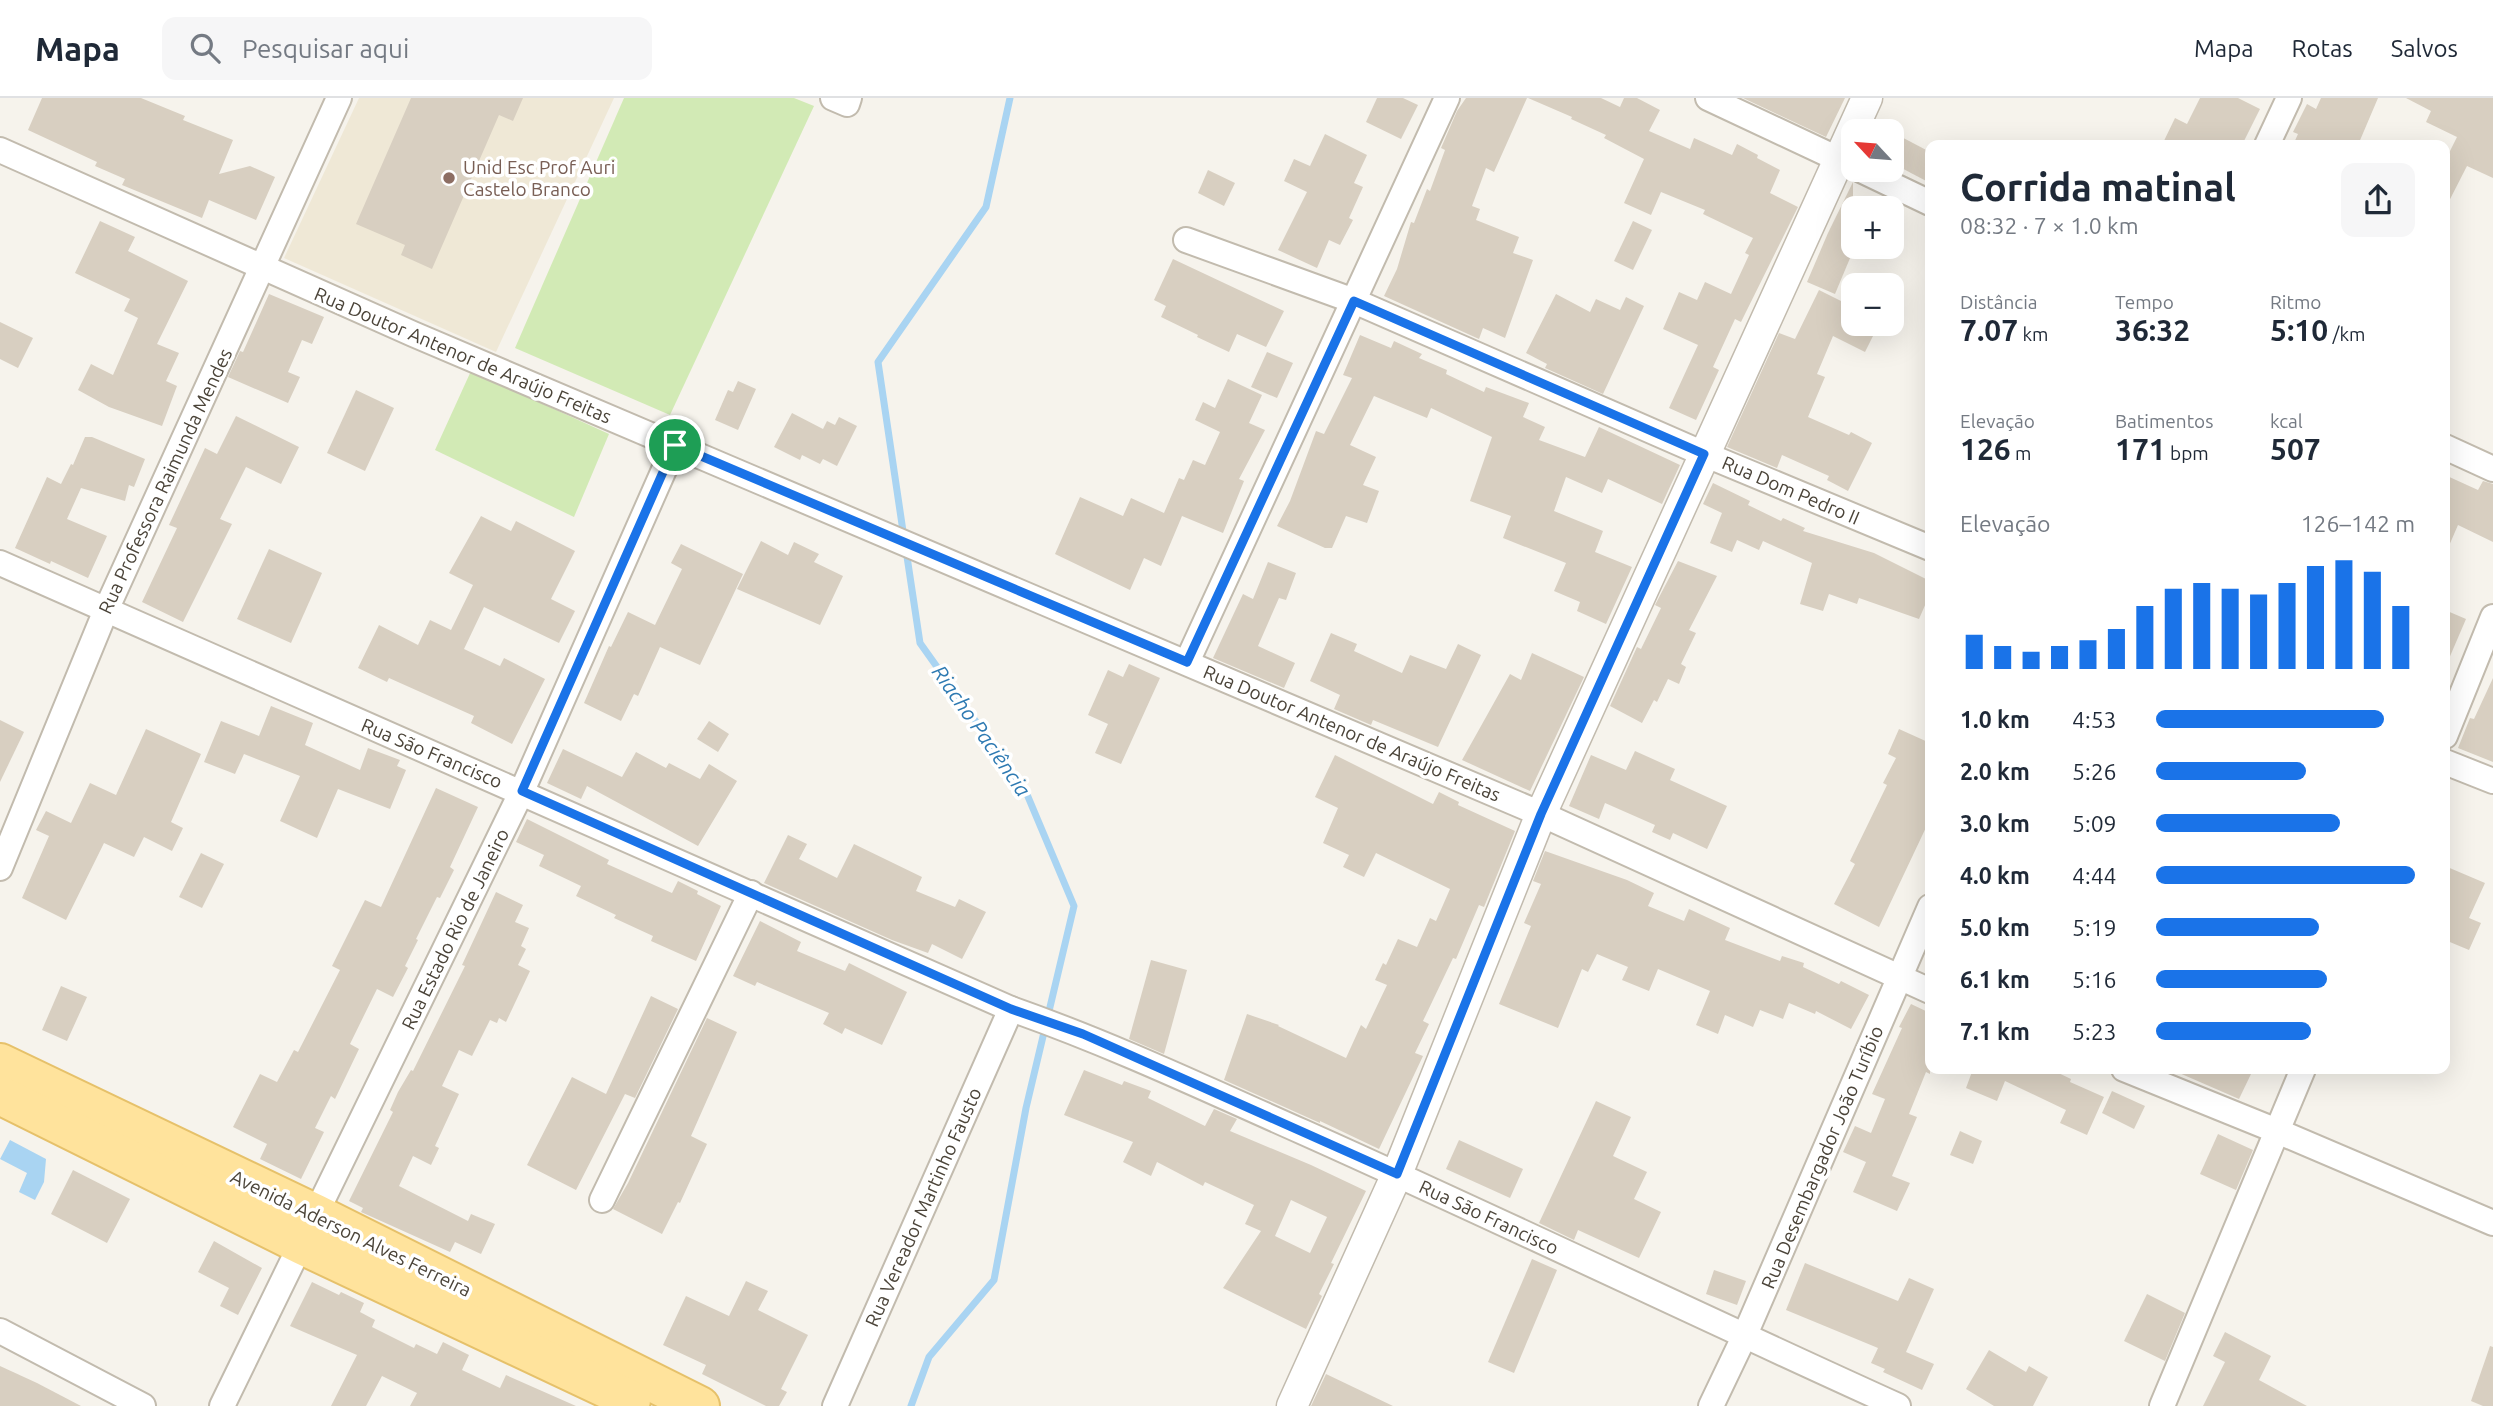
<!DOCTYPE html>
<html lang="pt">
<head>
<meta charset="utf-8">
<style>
  :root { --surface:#fff; --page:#f6f6f7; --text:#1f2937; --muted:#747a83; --line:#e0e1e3; --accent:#1a73e8 }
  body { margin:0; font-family:Ubuntu,sans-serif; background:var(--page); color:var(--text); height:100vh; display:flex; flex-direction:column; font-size:26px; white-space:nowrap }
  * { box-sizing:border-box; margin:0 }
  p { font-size:23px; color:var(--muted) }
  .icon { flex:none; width:38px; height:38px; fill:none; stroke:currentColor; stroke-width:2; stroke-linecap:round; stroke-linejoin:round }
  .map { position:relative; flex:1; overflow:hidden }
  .details { position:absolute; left:1925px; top:42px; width:525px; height:934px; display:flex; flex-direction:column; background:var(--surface); border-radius:14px; box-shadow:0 7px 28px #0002 }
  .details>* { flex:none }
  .needle { width:46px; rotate:296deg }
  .controls { position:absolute; left:1841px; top:21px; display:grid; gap:14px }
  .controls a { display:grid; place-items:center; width:63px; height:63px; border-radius:14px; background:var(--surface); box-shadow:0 7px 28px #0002; font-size:35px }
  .pin { position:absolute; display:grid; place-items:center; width:60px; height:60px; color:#fff; margin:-30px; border:4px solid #fff; border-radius:50%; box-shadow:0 2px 7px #0007 }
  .round { display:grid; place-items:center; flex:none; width:74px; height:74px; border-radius:14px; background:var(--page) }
  .overview { display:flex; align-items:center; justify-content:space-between; height:119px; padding:0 35px }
  h1 { font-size:38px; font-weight:700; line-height:52px }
  .metrics { display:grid; grid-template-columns:repeat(3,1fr); gap:10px; height:119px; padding:7px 35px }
  .metrics div { display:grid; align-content:center }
  .metrics b { font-size:30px; font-weight:700 }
  .metrics small { font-size:19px; font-weight:400 }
  .metrics p { font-size:19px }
  .chart { height:196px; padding:14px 35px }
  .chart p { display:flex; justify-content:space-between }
  .chart svg { width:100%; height:126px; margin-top:7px; stroke:var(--accent); stroke-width:6 }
  ul { padding:0 35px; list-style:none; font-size:23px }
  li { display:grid; grid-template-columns:112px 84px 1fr; align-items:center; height:52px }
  li i { height:18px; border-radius:9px; background:var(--accent) }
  header { display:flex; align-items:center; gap:42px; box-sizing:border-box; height:98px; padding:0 35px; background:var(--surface); border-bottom:2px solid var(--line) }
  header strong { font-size:33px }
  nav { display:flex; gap:38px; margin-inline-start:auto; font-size:24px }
  .search { width:490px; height:63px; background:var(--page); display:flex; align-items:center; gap:18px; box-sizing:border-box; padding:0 24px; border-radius:14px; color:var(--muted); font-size:26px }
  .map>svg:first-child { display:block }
</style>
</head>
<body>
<header>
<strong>Mapa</strong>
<div class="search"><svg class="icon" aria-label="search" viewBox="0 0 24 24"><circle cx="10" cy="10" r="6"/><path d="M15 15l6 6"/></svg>Pesquisar aqui</div>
<nav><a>Mapa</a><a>Rotas</a><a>Salvos</a></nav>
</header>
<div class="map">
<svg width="2493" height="1308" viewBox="0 0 2493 1308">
  <rect width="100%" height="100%" fill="#f6f3ec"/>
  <polygon fill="#efe8d6" points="359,0 614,0 496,254 284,160"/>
  <g fill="#d2eab5">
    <polygon points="624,0 794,0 814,8 670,317 515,250"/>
    <polygon points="471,273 609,336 574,419 435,352"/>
  </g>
  <polygon fill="#a9d4f2" points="10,1042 46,1061 44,1084 35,1102 19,1094 27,1075 0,1061"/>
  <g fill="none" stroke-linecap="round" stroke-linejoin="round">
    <g stroke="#a9d4f2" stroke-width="7">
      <polyline points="904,440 878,264 986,109 1010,0"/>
      <polyline points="906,452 920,545 1026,694 1074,808 1026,1010 994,1182 929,1259 911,1308"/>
    </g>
  </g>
  <g fill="#d8cfc1" fill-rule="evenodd">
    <polygon points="42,0 141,0 185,18 183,22 233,42 219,76 250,68 275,79 256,122 209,102 202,120 122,87 125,81 95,68 97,64 28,32"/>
    <polygon points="411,0 523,0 513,23 499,17 432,171 401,157 405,147 356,126"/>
    <polygon points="1377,0 1403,0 1418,7 1401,41 1366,24"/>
    <polygon points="1466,0 1527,0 1494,74 1486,70 1472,108 1480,111 1476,122 1519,139 1513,155 1533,162 1505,240 1483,230 1479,241 1384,198 1397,171 1411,124 1414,125 1427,91 1430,93 1445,52 1441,50 1457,13"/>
    <polygon points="1528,0 1601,0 1620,9 1624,0 1637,0 1660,12 1649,33 1690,51 1694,40 1732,57 1737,46 1758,57 1757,60 1780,72 1770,95 1798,109 1741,224 1735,221 1713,269 1719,272 1696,322 1669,310 1698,247 1663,231 1679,194 1697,202 1705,184 1731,196 1749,157 1745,155 1753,140 1703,116 1705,112 1661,94 1651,117 1624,105 1644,61 1604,40 1606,37 1571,21 1572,19"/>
    <polygon points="1743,0 1845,0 1826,39"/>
    <polygon points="2200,0 2238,0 2260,11 2242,47 2162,47 2175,20 2187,26"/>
    <polygon points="2321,0 2378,0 2358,47 2293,47 2298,36 2293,34 2307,6 2316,11"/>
    <polygon points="2406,0 2493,0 2493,80 2467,68 2445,111 2445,63 2457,39 2426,24 2431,13"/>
    <polygon points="1892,34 1930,54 1930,85 1892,65"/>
    <polygon points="1325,36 1367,57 1354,85 1363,89 1349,120 1353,122 1340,147 1329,142 1317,170 1278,152 1307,94 1284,83 1294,61 1310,68"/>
    <polygon points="1208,72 1235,85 1224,108 1198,95"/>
    <polygon points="1853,84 1853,153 1835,196 1807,184 1828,135"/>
    <polygon points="100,123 135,139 128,153 188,183 157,246 179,255 166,283 177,288 162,328 109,309 78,292 91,266 113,277 138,220 124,213 130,201 75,175"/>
    <polygon points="1633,123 1652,132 1633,172 1614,163"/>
    <polygon points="1173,161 1284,213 1266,249 1237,236 1229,254 1197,239 1198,237 1161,219 1166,208 1154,202"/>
    <polygon points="1819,192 1853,209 1853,226 1879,226 1865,254 1833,238 1817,276 1825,279 1808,319 1849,337 1851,334 1872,345 1848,393 1827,382 1829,378 1782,357 1777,370 1727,349 1779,235 1795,241"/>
    <polygon points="269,196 324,219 312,246 302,242 288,274 300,279 288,305 228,279 240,253 243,254"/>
    <polygon points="1556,196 1590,214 1596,201 1620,212 1626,199 1644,208 1603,296 1545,270 1547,266 1526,255"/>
    <polygon points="0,224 33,240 18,270 0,261"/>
    <polygon points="1360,237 1391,250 1394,243 1422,256 1419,260 1447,272 1446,276 1484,294 1486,289 1529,305 1523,319 1545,329 1539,342 1585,359 1599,329 1680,367 1662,406 1608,381 1602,395 1566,379 1554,413 1603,433 1595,454 1632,469 1606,526 1577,513 1580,504 1554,493 1566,465 1503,440 1511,418 1470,403 1492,339 1431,310 1427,320 1374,298 1350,347 1376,359 1363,387 1379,393 1367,425 1346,418 1332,450 1325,450 1277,428 1290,403 1316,333 1324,336 1352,280 1343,277"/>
    <polygon points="1267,254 1293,265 1277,300 1251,289"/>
    <polygon points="1228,281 1262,297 1249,325 1265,332 1239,381 1244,383 1223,435 1182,418 1161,468 1144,460 1130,492 1055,456 1080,399 1123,418 1131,400 1164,415 1179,380 1184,382 1193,362 1205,367 1220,334 1195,322 1203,304 1215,310"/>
    <polygon points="738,283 756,291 738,332 715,322 728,292 733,294"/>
    <polygon points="356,292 394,310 365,373 327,355"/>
    <polygon points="792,315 823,331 827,323 835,327 839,319 857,328 837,368 823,361 820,366 802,357 800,362 774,349"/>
    <polygon points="236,318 299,349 281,386 246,369 220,421 232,426 183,524 142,504 177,430 169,427 205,350 217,356"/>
    <polygon points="85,339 92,339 145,361 134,389 129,387 125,403 81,390 67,421 107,438 88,480 51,463 50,466 15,450 47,379 61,386 71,366 73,367"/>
    <polygon points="2445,377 2478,392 2483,383 2493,386 2493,444 2458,427 2445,457"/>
    <polygon points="1713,385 1750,403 1748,407 1781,423 1783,420 1805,430 1803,433 1874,455 1930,483 1930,507 1926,505 1919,521 1859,500 1857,506 1829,496 1823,513 1800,506 1812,465 1763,443 1759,452 1737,442 1732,454 1710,445 1722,415 1703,406"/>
    <polygon points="481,418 511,433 516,423 575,453 551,501 575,513 559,545 484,509 464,551 500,568 504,560 545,581 512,646 471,625 474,618 389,580 387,584 358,570 379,527 418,547 430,522 451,532 473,487 449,475"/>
    <polygon points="761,443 788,457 794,444 819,456 814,464 843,478 820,527 737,491"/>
    <polygon points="681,446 743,476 700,567 660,549 638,598 634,596 621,623 584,605 609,548 611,549 628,514 655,527 682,471 671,465"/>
    <polygon points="269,451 322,475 291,545 237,521"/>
    <polygon points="1678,463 1717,478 1689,532 1696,535 1681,566 1686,569 1679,586 1668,581 1657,604 1654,602 1642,625 1610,608 1637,549 1641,551 1661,510 1655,507"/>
    <polygon points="1268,464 1296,475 1286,502 1279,500 1258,548 1295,565 1284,590 1213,560 1243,496 1253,501"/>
    <polygon points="2445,512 2466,521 2445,570"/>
    <polygon points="1331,535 1357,546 1354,553 1402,575 1410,557 1446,571 1458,546 1481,557 1438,649 1373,622 1371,627 1334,611 1340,597 1310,583"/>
    <polygon points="1532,555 1584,579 1530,693 1462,662 1510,576 1521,582"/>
    <polygon points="1129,566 1160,580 1121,666 1095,655 1108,626 1088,617 1108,572 1123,579"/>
    <polygon points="2493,580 2493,664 2458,650 2470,620 2474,621"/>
    <polygon points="271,608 313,625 305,647 360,672 368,650 400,662 397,668 406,672 390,711 338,691 317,740 280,723 300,678 244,656 235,676 204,664 221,623 259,638"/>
    <polygon points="0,622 24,634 0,684"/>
    <polygon points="709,623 729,636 718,654 697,641"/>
    <polygon points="146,631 201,656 171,724 183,730 172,753 144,739 134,759 104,745 66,822 22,800 49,738 36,732 46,713 71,725 90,685 116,697"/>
    <polygon points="1899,631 1930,645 1930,721 1879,829 1834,806 1855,766 1850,763 1887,687 1883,685 1896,660 1888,656"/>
    <polygon points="563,651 622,679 636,654 666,670 669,665 700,681 709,666 737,683 698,748 587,688 581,701 547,685"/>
    <polygon points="1635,653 1675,671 1670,682 1727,708 1707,751 1673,735 1670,742 1652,734 1655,727 1605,705 1599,721 1569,708 1591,657 1626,672"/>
    <polygon points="1335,657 1433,706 1439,694 1459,704 1458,707 1515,733 1484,809 1479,807 1456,861 1453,860 1423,923 1429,926 1415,955 1423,958 1379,1051 1320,1023 1320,1025 1224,982 1247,916 1279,927 1278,928 1346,960 1361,927 1366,931 1387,887 1375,882 1383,865 1386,867 1398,841 1417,849 1430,820 1436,823 1450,791 1376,755 1364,779 1343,769 1349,757 1323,745 1338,710 1315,699"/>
    <polygon points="436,690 478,709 450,769 454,772 440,800 437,799 416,841 418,842 405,868 408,870 393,899 377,891 350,946 359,951 335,1001 331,998 315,1030 324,1034 301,1081 260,1061 267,1046 233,1029 260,976 277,984 294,952 298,954 340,872 332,868 365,802 381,809"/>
    <polygon points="527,721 609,762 607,766 672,795 678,783 698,793 697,796 721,808 696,863 651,843 653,838 614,820 616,817 576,798 581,788 539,768 544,757 516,744"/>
    <polygon points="788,737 807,746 799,761 837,780 854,746 922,779 916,793 955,809 959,801 986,814 962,861 932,846 928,855 892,842 764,785"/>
    <polygon points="1545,753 1627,782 1654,795 1648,808 1684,823 1689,811 1730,830 1725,842 1780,863 1782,858 1804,865 1803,869 1839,886 1841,883 1869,897 1851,931 1816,913 1815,916 1789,905 1783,921 1760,912 1753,929 1725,917 1718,936 1696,927 1710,893 1658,871 1649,893 1622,882 1628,869 1597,856 1588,874 1582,871 1558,930 1499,906 1531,828 1524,825 1541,786 1533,783"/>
    <polygon points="201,755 224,766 202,810 179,799"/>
    <polygon points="2445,768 2485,785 2469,820 2481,825 2469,852 2445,842"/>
    <polygon points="496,794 523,807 515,824 529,830 521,848 526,851 518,867 530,873 506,924 499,920 497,925 490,922 472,958 459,952 442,988 459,996 435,1048 439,1050 431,1067 413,1058 399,1088 468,1123 471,1116 495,1126 481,1156 455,1144 450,1154 361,1114 363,1110 349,1103 393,1014 390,1012 398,994 411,972 413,973 465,868 462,867"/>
    <polygon points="760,823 801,844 797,853 845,873 849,865 907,894 882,947 845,930 842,936 823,926 829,915 757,884 755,888 733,878"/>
    <polygon points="1151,862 1187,872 1164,956 1129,941"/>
    <polygon points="61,888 87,899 67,943 42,932"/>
    <polygon points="651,898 678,911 635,1000 625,996 576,1092 527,1067 572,979 606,996"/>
    <polygon points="1911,906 1930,915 1930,976 1926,974 1909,1016 1917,1019 1892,1078 1910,1085 1897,1113 1853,1094 1866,1064 1843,1054 1855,1028 1871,1035 1885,1001 1872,996 1902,930 1899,929"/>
    <polygon points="707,920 737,934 691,1038 707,1046 680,1105 678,1104 662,1136 613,1111 628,1085"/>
    <polygon points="1973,971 2050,971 2071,981 2070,984 2104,999 2087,1037 2060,1025 2066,1012 2005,983 1997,1003 1966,990"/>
    <polygon points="2170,971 2241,971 2251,976 2239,1001"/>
    <path d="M 1084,972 L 1122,987 L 1124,983 L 1151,993 L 1148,1000 L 1205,1028 L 1214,1011 L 1237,1021 L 1230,1033 L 1311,1067 L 1366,1093 L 1331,1165 L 1334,1166 L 1319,1196 L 1322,1198 L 1306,1231 L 1223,1190 L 1261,1133 L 1245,1126 L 1254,1107 L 1205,1084 L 1203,1088 L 1157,1064 L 1151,1078 L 1123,1064 L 1133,1044 L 1064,1017 ZM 1291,1102 L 1327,1119 L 1310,1155 L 1275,1138 Z"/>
    <polygon points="2112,993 2145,1008 2134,1031 2102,1015"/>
    <polygon points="1596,1003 1631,1019 1613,1058 1647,1074 1634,1101 1661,1114 1639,1160 1578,1132 1574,1142 1539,1125"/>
    <polygon points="1960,1033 1982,1043 1973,1066 1950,1057"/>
    <polygon points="2218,1036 2253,1052 2236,1092 2200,1076"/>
    <polygon points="1459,1042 1523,1071 1510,1100 1446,1071"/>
    <polygon points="73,1072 130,1101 107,1145 51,1116"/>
    <polygon points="214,1143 262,1170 238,1217 220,1208 229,1190 198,1174"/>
    <polygon points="1532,1161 1557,1172 1514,1275 1488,1264"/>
    <polygon points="1805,1165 1898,1203 1909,1180 1934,1191 1906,1254 1934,1266 1922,1292 1883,1274 1885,1271 1871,1265 1878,1250 1786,1212"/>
    <polygon points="1714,1172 1746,1183 1737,1207 1706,1196"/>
    <polygon points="746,1183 768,1193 758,1212 808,1237 781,1291 787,1294 779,1308 766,1308 702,1276 706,1267 663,1247 686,1198 729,1218"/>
    <polygon points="312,1184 339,1197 341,1194 364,1205 360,1214 375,1222 372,1229 414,1250 416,1246 437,1256 443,1244 469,1257 462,1272 500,1290 506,1277 576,1308 410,1308 417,1295 382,1278 366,1308 331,1308 357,1257 290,1228"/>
    <polygon points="2147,1196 2185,1215 2165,1263 2124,1243"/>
    <polygon points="2225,1234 2271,1258 2259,1282 2307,1308 2203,1308 2225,1264 2213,1258"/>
    <polygon points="2490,1248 2493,1249 2493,1308 2483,1308 2471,1303"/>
    <polygon points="1989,1252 2026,1274 2029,1268 2048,1279 2033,1308 1994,1308 1966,1291"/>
    <polygon points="0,1268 37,1285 81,1308 0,1308"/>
    <polygon points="1326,1276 1393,1308 1311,1308"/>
  </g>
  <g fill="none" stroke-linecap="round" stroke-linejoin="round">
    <defs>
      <g id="minor">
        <polyline points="833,0 847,6 849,0"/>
        <polyline points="1708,0 1853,68"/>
        <polyline points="2267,47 2289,0"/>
        <polyline points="0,52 413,236 1541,716 1930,893"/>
        <polyline points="1861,72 1930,105"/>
        <polyline points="1186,142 1354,203 1704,356 1930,450"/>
        <polyline points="2445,349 2493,371"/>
        <path d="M 0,465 L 1011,911 C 1111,946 1206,991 1303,1034 C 1502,1123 1699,1218 1898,1308"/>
        <polyline points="1187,564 1447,0"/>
        <polyline points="2445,638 2493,519"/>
        <polyline points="2445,664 2493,683"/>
        <polyline points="0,770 106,512 339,0"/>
        <polyline points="2124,971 2277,1033 2493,1125"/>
        <polyline points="602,1102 751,795"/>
        <polyline points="0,1233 143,1308"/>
        <polyline points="222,1308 522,693 675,347"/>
        <polyline points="835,1308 1011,911"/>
        <polyline points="1711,1308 1744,1239 1930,809"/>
        <polyline points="2162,1308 2303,971"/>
      </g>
      <polyline id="tertiary" points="1292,1308 1397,1076 1541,716 1867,0"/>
      <g id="primary">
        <polyline points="0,965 316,1116 700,1308"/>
        <polyline points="0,997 302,1147 631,1302"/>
      </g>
    </defs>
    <use href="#minor" stroke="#c2bbae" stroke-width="28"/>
    <use href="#tertiary" stroke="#c2bbae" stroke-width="33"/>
    <use href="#primary" stroke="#e6c16a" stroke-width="42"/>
    <use href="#minor" stroke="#fff" stroke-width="24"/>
    <use href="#tertiary" stroke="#fff" stroke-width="30"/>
    <use href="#primary" stroke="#ffe39c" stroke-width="38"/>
  </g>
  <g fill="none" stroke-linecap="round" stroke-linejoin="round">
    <defs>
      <polygon id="route" points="1354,203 1704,356 1541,716 1397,1076 1083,936 1011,911 522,693 675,347 1187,564"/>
    </defs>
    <use href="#route" stroke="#fff" stroke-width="14"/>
    <use href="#route" stroke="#1a73e8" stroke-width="9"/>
  </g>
  <circle fill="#8d6e63" stroke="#fff" stroke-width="2.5" cx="449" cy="80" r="7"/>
  <g text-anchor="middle" stroke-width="7" stroke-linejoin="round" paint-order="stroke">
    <g font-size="19" fill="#785e54" stroke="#fff" text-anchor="start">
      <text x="463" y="76">Unid Esc Prof Auri<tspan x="463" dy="22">Castelo Branco</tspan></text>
    </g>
    <g font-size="19" fill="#4b4439" stroke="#fff">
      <text transform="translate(463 257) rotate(23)" y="7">Rua Doutor Antenor de Araújo Freitas</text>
      <text transform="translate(165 383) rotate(-65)" y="7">Rua Professora Raimunda Mendes</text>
      <text transform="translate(1791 392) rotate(23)" y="7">Rua Dom Pedro II</text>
      <text transform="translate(1352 635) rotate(23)" y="7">Rua Doutor Antenor de Araújo Freitas</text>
      <text transform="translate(432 655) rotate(23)" y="7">Rua São Francisco</text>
      <text transform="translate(455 831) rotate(-64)" y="7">Rua Estado Rio de Janeiro</text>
      <text transform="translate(1822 1059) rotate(-67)" y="7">Rua Desembargador João Turíbio</text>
      <text transform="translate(923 1109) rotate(-66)" y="7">Rua Vereador Martinho Fausto</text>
      <text transform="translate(1489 1119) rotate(25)" y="7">Rua São Francisco</text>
      <text transform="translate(351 1135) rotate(26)" y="7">Avenida Aderson Alves Ferreira</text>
    </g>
    <g font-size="21" font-style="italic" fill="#2e7ab2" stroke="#fff">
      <text transform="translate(981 633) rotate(55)" y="7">Riacho Paciência</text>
    </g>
  </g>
</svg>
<div class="controls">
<a><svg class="needle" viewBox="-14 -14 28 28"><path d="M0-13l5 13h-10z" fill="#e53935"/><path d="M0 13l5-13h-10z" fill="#747a83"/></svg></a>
<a>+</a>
<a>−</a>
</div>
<div class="pin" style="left:675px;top:347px;background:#1e9e55"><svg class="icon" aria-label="arrive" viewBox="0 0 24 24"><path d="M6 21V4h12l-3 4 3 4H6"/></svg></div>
<section class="details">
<div class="overview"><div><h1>Corrida matinal</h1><p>08:32 · 7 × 1.0 km</p></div><a class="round"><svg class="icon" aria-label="share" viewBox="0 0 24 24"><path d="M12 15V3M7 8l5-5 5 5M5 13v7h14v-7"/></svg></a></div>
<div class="metrics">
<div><p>Distância</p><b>7.07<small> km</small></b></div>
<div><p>Tempo</p><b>36:32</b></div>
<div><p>Ritmo</p><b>5:10<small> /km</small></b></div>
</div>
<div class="metrics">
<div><p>Elevação</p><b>126<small> m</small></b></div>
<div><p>Batimentos</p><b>171<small> bpm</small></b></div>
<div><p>kcal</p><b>507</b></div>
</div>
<div class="chart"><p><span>Elevação</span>126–142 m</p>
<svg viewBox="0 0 160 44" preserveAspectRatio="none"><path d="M5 44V32M15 44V36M25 44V38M35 44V36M45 44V34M55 44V30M65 44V22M75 44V16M85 44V14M95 44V16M105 44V18M115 44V14M125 44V8M135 44V6M145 44V10M155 44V22"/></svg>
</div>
<ul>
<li><b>1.0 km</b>4:53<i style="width:88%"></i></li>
<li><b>2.0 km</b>5:26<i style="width:58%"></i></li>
<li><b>3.0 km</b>5:09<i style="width:71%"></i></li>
<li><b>4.0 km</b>4:44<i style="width:100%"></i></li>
<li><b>5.0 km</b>5:19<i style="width:63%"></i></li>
<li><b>6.1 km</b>5:16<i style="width:66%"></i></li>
<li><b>7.1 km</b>5:23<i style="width:60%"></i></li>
</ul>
</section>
</div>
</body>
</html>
